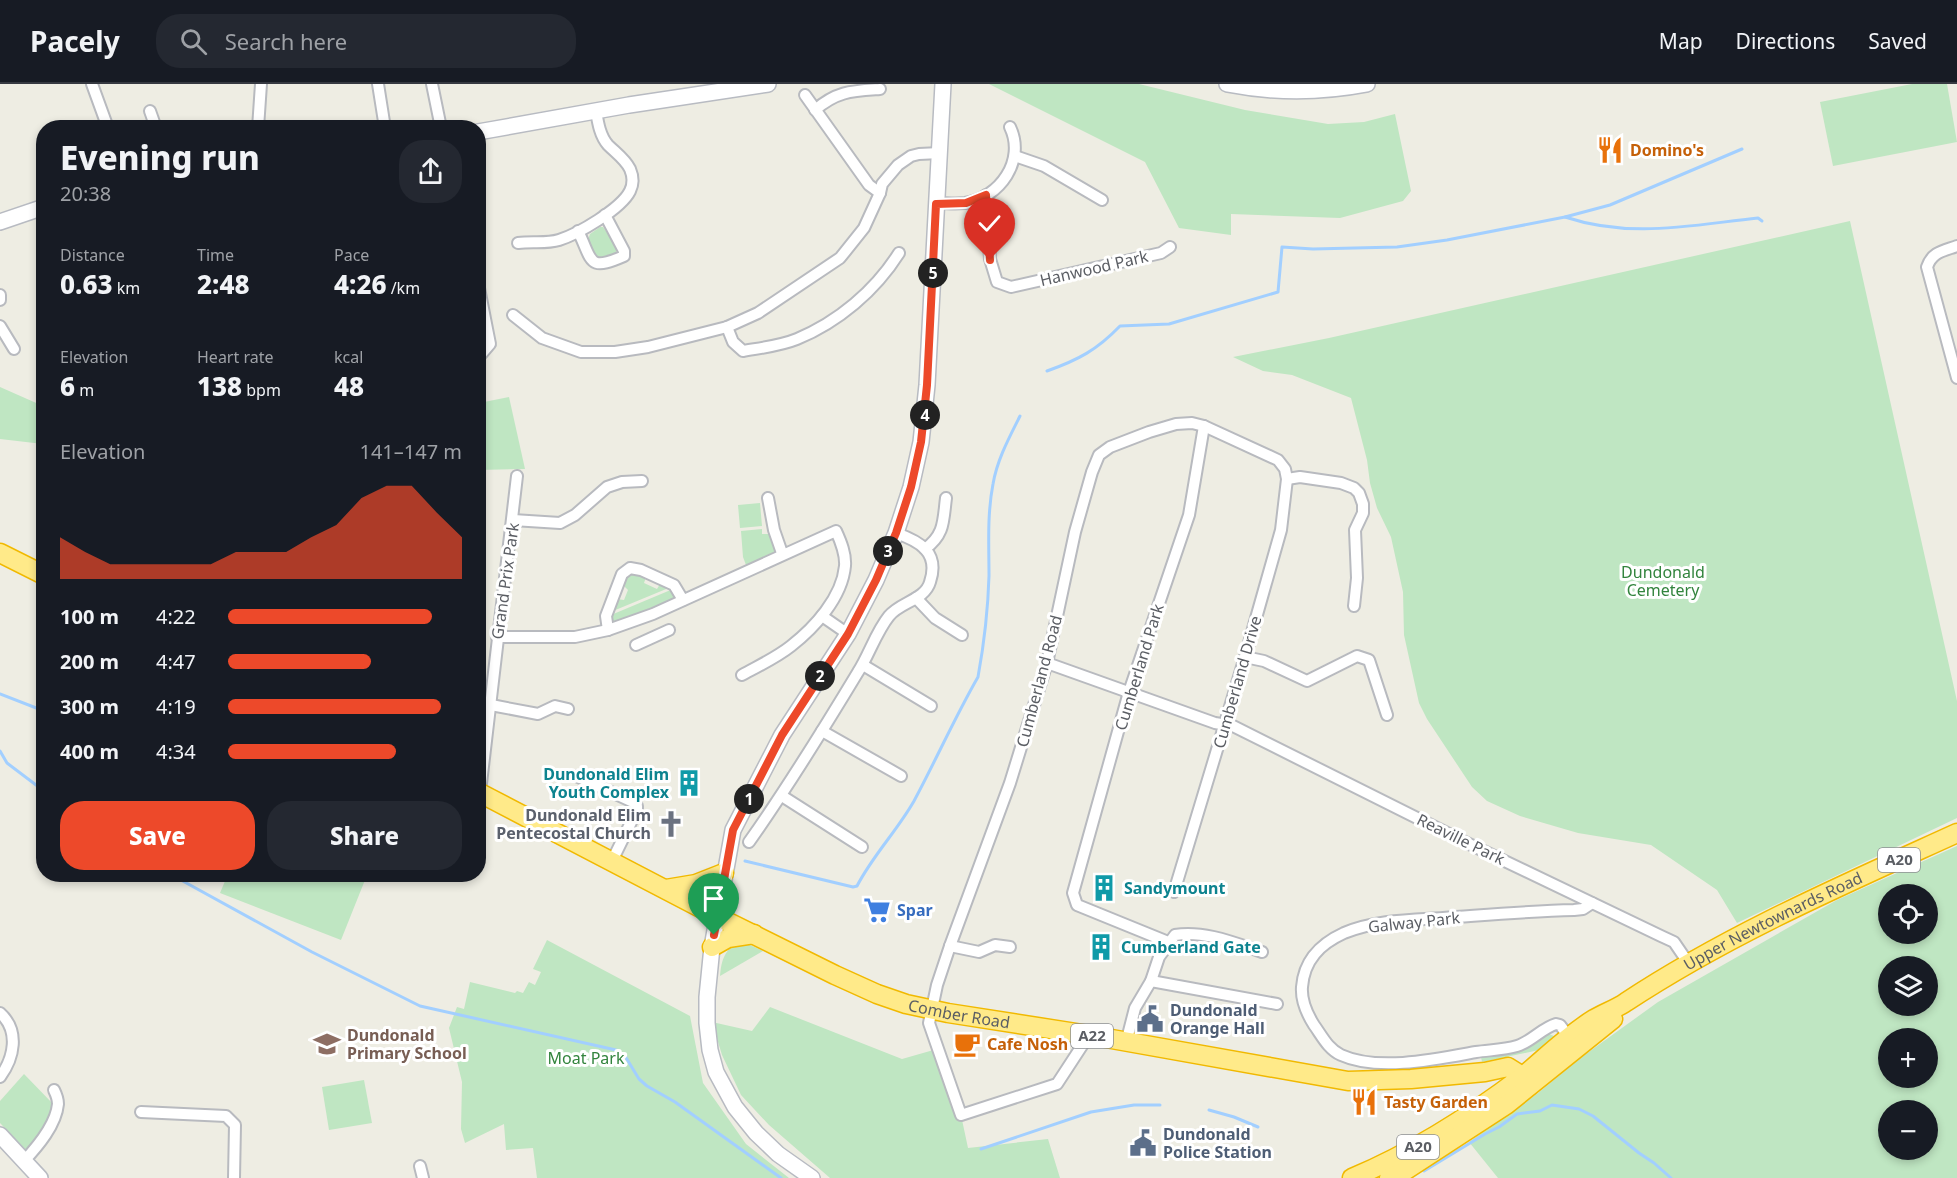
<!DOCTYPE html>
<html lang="en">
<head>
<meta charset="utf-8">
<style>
  :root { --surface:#171b24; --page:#242831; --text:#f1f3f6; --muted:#9ea1a6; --line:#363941; --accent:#ed492a }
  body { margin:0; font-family:"Noto Sans",sans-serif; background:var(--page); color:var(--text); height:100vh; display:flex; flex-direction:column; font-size:22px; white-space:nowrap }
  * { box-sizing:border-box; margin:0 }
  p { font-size:20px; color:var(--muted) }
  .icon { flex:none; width:33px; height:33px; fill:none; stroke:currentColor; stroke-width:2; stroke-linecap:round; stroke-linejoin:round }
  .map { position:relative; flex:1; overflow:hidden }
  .details { position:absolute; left:36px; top:36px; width:450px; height:762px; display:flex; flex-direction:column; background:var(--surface); border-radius:24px; box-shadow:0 3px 9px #0003 }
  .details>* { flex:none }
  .controls { position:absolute; left:1878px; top:800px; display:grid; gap:12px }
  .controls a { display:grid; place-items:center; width:60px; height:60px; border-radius:50%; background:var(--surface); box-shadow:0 3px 9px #0003; font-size:30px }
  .pin { position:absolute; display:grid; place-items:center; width:51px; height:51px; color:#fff; margin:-62px -26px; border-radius:50% 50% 50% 0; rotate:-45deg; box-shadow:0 0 6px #0007 }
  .pin .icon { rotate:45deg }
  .km { position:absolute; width:30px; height:30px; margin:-15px; border-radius:50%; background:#222; color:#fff; font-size:16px; line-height:30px; text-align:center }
  .round { display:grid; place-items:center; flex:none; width:63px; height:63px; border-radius:24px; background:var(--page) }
  .head { display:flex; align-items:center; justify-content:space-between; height:102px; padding:0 24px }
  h1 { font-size:33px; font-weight:800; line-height:45px }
  .figures { display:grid; grid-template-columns:repeat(3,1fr); gap:9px; height:102px; padding:6px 24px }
  .figures div { display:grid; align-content:center }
  .figures b { font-size:26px; font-weight:800 }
  .figures small { font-size:16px; font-weight:400 }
  .figures p { font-size:16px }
  .chart { height:168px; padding:12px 24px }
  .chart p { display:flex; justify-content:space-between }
  .chart svg { width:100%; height:108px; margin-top:6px; fill:var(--accent); opacity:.7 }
  .cta { display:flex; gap:12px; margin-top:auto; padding:12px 24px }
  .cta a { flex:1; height:69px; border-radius:24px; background:var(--accent); color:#fff; font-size:24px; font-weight:800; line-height:69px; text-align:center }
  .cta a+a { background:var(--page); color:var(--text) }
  ul { padding:0 24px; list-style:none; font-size:20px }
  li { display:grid; grid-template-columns:96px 72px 1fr; align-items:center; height:45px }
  li i { height:15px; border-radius:8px; background:var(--accent) }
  header { display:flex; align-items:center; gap:36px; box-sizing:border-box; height:84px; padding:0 30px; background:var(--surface); border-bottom:2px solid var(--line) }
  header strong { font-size:28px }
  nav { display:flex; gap:33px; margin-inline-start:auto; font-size:21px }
  .search { width:420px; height:54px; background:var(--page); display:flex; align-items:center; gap:15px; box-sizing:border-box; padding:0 21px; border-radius:24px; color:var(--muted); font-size:22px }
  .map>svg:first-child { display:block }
</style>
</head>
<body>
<header>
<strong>Pacely</strong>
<div class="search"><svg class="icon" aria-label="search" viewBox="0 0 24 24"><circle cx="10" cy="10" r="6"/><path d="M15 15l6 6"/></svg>Search here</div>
<nav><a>Map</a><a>Directions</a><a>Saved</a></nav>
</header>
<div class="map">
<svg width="1957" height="1094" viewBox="0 0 1957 1094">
  <rect width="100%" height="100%" fill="#eeede3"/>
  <g fill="#bfe6c2" fill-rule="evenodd">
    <polygon points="989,0 1139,0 1245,26 1328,40 1364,38 1395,30 1411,107 1403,117 1340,134 1231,130 1231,151 1179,144 1145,78"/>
    <polygon points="1912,0 1947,0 1957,58 1833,82 1820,18"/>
    <polygon points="1850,137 1957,617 1957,734 1737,839 1717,806 1651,761 1578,749 1520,732 1487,717 1472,703 1427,635 1419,619 1404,551 1403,508 1391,453 1377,424 1370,399 1367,376 1351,314 1292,291 1263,287 1233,273 1329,254"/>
    <polygon points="600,143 603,143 618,164 614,172 603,176 597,174 588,156 590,150"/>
    <polygon points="0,303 43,322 43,360 0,355"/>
    <polygon points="509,313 525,385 479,386 479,319"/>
    <polygon points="760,419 762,442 740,444 738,421"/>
    <polygon points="762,445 762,450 771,450 775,468 750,481 746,481 743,473 741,447"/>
    <polygon points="638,488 646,493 644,499 657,505 660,500 671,503 613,527 617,515 624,516 628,506 624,502 628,491"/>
    <polygon points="673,505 676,513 674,515 612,539 611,531"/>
    <path d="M 1957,762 L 1957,1094 L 1498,1094 L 1469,1058 L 1538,1009 L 1579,975 L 1658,918 L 1837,816 ZM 1888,810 L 1928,810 L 1928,849 L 1888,849 ZM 1888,882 L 1928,882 L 1928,921 L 1888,921 ZM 1888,954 L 1928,954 L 1928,993 L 1888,993 ZM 1888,1026 L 1928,1026 L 1928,1065 L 1888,1065 Z"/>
    <polygon points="228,790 367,790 367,791 341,856 220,809"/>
    <polygon points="547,856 690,932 703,999 746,1060 789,1094 537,1094 533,1064 506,1066 504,1040 465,1059 461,1045 462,998 449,944 457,923 464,925 470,898 515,909 517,907 523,909 529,898 535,901 541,888 533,885"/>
    <path d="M 740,859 L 750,861 L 763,867 L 720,892 C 721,877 725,863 740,859 Z"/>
    <polygon points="770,923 902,975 937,965 961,1031 968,1064 1048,1055 1060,1094 830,1094 769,1041 741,1011 722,971 712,938 752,947"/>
    <polygon points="1547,949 1556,953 1539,966 1482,978 1481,973 1510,967"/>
    <polygon points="24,990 54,1021 49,1038 28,1068 0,1039 0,1017"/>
    <polygon points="364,996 372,1039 329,1046 322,1003"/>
  </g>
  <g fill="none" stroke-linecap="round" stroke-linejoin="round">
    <g stroke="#a2cfff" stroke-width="3">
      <path d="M 1565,133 C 1631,155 1691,141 1758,134 L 1762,137"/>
      <path d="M 1047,287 C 1078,276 1097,266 1120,242 L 1169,240 L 1278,208 L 1282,163 L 1313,165 L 1397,163 L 1447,156 L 1565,133 L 1610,121 L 1742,65"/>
      <polyline points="0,610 44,627"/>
      <polyline points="0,667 7,679 44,707"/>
      <path d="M 745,777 L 853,803 L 857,802 C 873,771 897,747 914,717 C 936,676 955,633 978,593 C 984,560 988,526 989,492 C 989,462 987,431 993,400 C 997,376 1009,354 1020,332"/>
      <polyline points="170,790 312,868 420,922 616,966 625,972 639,995 647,1002 675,1018 781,1094"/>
      <polyline points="1209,1026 1234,1033 1258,1043"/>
      <polyline points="981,1065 1091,1028 1134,1021 1160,1021"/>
      <polyline points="1424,1087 1485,1050 1499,1043 1517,1030 1540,1027 1552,1021 1579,1025 1593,1032 1639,1069 1654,1079 1671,1094"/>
    </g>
    <defs>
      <g id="street">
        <polyline points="92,0 108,44"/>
        <polyline points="378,0 385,44"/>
        <polyline points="432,0 441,44"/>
        <polyline points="805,11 869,101 880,109"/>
        <path d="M 815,26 C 837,7 852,7 880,5"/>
        <polyline points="150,27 156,44"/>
        <polyline points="258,44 261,0"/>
        <polyline points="1015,72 1044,82 1102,116"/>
        <polyline points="986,111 990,175 997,198 1011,203 1161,169 1170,163"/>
        <path d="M 937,119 C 946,119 956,120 965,119 C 1000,114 1026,76 1010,43"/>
        <path d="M 578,147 C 593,177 587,188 624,172 L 624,167 L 605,131"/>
        <path d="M 518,159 C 532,157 546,160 559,156 C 578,150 621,125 630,107 C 634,99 633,92 630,85 C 625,75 616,69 608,61 C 600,52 598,39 596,27"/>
        <path d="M 1957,162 C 1943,167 1932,168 1927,183 L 1957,294"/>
        <polyline points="478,199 490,260 478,274"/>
        <polyline points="0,211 0,216"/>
        <polyline points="513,231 542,254 581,268 615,268 648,263 727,243 758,229 840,174 864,144 880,109 882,100 898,81 911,72 919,70 940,69"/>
        <polyline points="0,242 14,265"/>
        <path d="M 727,243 L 733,258 L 743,267 C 760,264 780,262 797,255 C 838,238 875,207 899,169"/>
        <polyline points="1287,395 1300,393 1341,399 1354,404 1359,409 1363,420 1363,429 1355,446 1357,494 1354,522"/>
        <polyline points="768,414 774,446 782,469"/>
        <polyline points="513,436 560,439 575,431 607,403 622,398 642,397"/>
        <path d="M 925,465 C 945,450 943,437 946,414"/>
        <polyline points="916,514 935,534 962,551"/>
        <polyline points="822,532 848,550"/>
        <polyline points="608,546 606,532 622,490 630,484 641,486 674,501 683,516"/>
        <path d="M 497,553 L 575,553 L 608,546 L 653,530 L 836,447 C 841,458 846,470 845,482 C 842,514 814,544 791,562 C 776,574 758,582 742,591"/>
        <polyline points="636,561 669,546"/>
        <polyline points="1245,573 1264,577 1307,597 1357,572 1369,576 1387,631"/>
        <polyline points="1047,579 1215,639 1233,642 1467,759 1661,852 1674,858 1689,880"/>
        <polyline points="863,581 931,622"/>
        <polyline points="491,621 538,630 555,622 568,625"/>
        <polyline points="822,647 901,692"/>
        <polyline points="576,692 633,718 637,722 637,726 612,777"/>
        <polyline points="480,708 517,392"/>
        <polyline points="782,712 862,763"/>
        <path d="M 749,758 C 788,703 823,646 858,588 C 869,571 876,548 889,532 C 900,518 925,516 930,498 C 940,468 919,457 896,449"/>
        <polyline points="1168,858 1077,821 1073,809 1129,608 1189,431 1204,342 1278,376 1285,385 1287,395 1281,446 1245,573 1174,808"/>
        <polyline points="950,862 979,868 995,861 1010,863"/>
        <polyline points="1151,897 1277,920"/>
        <path d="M 0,929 C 20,947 14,974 0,993"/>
        <polyline points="1089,951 1057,1000 961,1031 929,939 937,901 950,862 1010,699 1047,579 1075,448 1092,388 1099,371 1110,363 1149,348 1176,340 1192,339 1204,342"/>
        <path d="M 1569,953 L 1560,941 L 1556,940 C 1542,944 1531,958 1517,962 C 1504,966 1489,966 1476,968 C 1438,975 1378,988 1341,971 C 1328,965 1322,952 1314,941 C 1307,930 1301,916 1302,903 C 1304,876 1320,860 1344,849 C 1375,836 1410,836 1443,834 C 1486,831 1530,827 1574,826 L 1583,825 L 1592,819"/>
        <path d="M 1126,959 L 1135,924 L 1151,897 L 1159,873 L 1175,851 C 1203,846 1235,859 1262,868"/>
        <polyline points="141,1028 226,1032 235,1041 234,1094"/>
        <path d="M 24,1077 C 38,1062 56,1041 58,1020 C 58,1016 56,1010 54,1006"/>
        <polyline points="420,1082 423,1094"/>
      </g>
      <g id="secondary">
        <path d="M 1227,0 C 1273,9 1320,9 1367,0"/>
        <polyline points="478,48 629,21 768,0"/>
        <polyline points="0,138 44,123"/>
        <polyline points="0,1051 40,1094"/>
        <polyline points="812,1094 778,1070 756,1049 735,1023 716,988 710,966 707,939 707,913 712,863 733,746 782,651 848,550 876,496 896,449 911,403 921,358 927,301 943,0"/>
      </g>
      <g id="highway">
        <polyline points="0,469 44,491"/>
        <path id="s1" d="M 478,708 L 716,832 L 835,891 L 877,910 L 906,920 L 948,929 L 1089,951 L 1348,997 L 1411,995 L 1485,988 L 1508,983 L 1522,992 L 1529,1002"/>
        <polyline points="666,805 696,800 724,789"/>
        <polyline points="712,863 728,854 754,850"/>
        <path id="s2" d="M 1352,1094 C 1414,1068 1469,1033 1523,992 C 1546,973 1568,951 1594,935 C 1604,929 1616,925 1626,918 C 1729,850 1845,800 1957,749"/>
        <polyline points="1389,1094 1403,1088 1506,1021 1613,935"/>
      </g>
    </defs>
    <use href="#street" stroke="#b8babf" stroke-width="14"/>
    <use href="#secondary" stroke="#b8bbc2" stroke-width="18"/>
    <use href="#highway" stroke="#f1b900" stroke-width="21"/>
    <use href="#street" stroke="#fff" stroke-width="10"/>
    <use href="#secondary" stroke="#fff" stroke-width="15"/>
    <use href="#highway" stroke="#ffea89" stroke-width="18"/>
  </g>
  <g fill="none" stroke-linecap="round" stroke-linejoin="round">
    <defs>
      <polyline id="route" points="714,851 733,746 782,651 848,550 876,496 896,449 911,403 921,358 927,301 936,120 966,119 986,111 990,176"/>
    </defs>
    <use href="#route" stroke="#fff" stroke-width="12"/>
    <use href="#route" stroke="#ed492a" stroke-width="8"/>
  </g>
  <defs>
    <symbol id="restaurant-bare" viewBox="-9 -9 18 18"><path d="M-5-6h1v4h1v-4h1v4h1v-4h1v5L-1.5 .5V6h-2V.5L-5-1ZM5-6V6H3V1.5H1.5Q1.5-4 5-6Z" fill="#e8710a" stroke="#fff" stroke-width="2.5" paint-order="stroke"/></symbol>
    <symbol id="building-bare" viewBox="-9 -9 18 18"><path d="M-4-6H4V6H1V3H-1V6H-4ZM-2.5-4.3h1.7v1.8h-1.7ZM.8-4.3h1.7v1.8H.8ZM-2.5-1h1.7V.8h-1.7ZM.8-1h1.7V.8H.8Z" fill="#0f9aa8" stroke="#fff" stroke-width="2.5" paint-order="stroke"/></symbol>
    <symbol id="church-bare" viewBox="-9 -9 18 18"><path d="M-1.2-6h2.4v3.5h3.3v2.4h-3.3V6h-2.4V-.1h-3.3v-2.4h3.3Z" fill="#6b7280" stroke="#fff" stroke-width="2.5" paint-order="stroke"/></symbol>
    <symbol id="supermarket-bare" viewBox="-9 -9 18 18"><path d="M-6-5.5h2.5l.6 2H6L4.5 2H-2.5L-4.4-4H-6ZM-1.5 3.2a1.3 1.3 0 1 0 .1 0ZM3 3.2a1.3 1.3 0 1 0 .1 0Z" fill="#3f7fe0" stroke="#fff" stroke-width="2.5" paint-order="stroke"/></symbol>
    <symbol id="civic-bare" viewBox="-9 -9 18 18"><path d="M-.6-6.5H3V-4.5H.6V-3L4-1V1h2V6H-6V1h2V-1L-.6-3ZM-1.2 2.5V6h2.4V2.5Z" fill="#5c6f8a" stroke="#fff" stroke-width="2.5" paint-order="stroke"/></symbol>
    <symbol id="school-bare" viewBox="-9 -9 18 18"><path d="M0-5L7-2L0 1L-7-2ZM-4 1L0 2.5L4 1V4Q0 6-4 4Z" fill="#8d6e63" stroke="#fff" stroke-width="2.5" paint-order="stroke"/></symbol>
    <symbol id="cafe-bare" viewBox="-9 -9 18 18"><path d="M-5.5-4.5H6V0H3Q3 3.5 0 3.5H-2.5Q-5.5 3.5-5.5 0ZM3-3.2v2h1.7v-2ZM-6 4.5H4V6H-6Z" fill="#e8710a" stroke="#fff" stroke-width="2.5" paint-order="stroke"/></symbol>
  </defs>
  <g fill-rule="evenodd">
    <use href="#restaurant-bare" x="1591" y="47" width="38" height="38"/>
    <use href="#building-bare" x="670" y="680" width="38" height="38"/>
    <use href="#church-bare" x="652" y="721" width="38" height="38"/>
    <use href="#building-bare" x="1085" y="785" width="38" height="38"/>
    <use href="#supermarket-bare" x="858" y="807" width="38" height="38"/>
    <use href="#building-bare" x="1082" y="844" width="38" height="38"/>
    <use href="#civic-bare" x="1131" y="916" width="38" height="38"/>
    <use href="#school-bare" x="308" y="941" width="38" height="38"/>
    <use href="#cafe-bare" x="948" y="941" width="38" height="38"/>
    <use href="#restaurant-bare" x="1345" y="999" width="38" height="38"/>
    <use href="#civic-bare" x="1124" y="1040" width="38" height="38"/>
  </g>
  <g text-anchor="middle" stroke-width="6" stroke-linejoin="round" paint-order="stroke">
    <g fill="#fff" stroke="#8c8e92" stroke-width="1.5">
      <rect x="1878" y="764" width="42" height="24" rx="4.5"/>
      <rect x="1071" y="940" width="42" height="24" rx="4.5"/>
      <rect x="1397" y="1051" width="42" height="24" rx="4.5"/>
    </g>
    <g font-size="15" font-weight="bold" fill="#5b5e64">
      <text x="1899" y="781">A20</text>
      <text x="1092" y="957">A22</text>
      <text x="1418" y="1068">A20</text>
    </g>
    <g font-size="16" font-weight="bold" fill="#c56008" stroke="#fff" text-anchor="start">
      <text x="1630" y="72">Domino's</text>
      <text x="987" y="966">Cafe Nosh</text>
      <text x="1384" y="1024">Tasty Garden</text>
    </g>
    <g font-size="16" fill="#5b5e64" stroke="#fff">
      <text transform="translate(1094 184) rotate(-13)" y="6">Hanwood Park</text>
      <text transform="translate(505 497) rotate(-82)" y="6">Grand Prix Park</text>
      <text transform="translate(1139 583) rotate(-73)" y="6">Cumberland Park</text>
      <text transform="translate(1039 597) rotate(-75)" y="6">Cumberland Road</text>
      <text transform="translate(1237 598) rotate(-74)" y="6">Cumberland Drive</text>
      <text transform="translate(1461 755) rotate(26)" y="6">Reaville Park</text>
      <text transform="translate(1414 838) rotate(-6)" y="6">Galway Park</text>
      <text dy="6" stroke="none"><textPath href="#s2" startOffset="495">Upper Newtownards Road</textPath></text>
      <text dy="6" stroke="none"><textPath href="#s1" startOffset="532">Comber Road</textPath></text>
    </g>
    <g font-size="16" fill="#32843d" stroke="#fff">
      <text x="1663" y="494">Dundonald<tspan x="1663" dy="18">Cemetery</tspan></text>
      <text x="586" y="980">Moat Park</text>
    </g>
    <g font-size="16" font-weight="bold" fill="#0d838f" stroke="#fff" text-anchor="start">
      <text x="669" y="696" text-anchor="end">Dundonald Elim<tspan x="669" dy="18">Youth Complex</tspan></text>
      <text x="1124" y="810">Sandymount</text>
      <text x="1121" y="869">Cumberland Gate</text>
    </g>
    <g font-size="16" font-weight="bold" fill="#5b616d" stroke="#fff" text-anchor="end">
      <text x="651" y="737">Dundonald Elim<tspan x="651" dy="18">Pentecostal Church</tspan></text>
    </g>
    <g font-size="16" font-weight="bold" fill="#366cbe" stroke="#fff" text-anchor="start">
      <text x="897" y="832">Spar</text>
    </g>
    <g font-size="16" font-weight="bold" fill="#4e5e75" stroke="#fff" text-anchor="start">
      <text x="1170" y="932">Dundonald<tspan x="1170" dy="18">Orange Hall</tspan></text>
      <text x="1163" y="1056">Dundonald<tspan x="1163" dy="18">Police Station</tspan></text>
    </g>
    <g font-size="16" font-weight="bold" fill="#785e54" stroke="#fff" text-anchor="start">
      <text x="347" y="957">Dundonald<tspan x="347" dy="18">Primary School</tspan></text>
    </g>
  </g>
</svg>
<div class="controls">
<a><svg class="icon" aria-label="locate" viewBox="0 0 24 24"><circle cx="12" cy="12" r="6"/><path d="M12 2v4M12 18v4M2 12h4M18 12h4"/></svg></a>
<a><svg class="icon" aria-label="layers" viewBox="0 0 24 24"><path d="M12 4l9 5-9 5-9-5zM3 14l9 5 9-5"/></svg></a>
<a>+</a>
<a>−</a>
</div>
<div class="pin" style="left:714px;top:851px;background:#1e9e55"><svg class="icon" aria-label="arrive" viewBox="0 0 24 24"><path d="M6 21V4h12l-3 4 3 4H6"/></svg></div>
<div class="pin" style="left:990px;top:176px;background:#d93025"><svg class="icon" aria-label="check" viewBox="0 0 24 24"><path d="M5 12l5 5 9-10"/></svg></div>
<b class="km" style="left:749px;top:715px">1</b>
<b class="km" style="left:820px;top:592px">2</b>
<b class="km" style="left:888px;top:467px">3</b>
<b class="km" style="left:925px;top:331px">4</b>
<b class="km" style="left:933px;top:189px">5</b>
<section class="details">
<div class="head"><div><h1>Evening run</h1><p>20:38</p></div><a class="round"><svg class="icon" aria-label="share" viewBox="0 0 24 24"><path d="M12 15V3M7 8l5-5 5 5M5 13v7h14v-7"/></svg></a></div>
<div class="figures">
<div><p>Distance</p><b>0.63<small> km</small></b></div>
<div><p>Time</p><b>2:48</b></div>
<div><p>Pace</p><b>4:26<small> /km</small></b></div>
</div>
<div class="figures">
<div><p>Elevation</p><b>6<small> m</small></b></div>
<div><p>Heart rate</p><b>138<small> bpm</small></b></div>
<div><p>kcal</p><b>48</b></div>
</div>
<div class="chart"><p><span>Elevation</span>141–147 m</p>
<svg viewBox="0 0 160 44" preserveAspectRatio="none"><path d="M0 44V27L10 33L20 38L30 38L40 38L50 38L60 38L70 33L80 33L90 33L100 27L110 22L120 11L130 6L140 6L150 17L160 27V44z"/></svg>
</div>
<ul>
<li><b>100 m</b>4:22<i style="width:87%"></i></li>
<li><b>200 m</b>4:47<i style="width:61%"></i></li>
<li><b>300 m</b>4:19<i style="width:91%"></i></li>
<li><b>400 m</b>4:34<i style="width:72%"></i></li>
</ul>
<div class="cta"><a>Save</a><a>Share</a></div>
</section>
</div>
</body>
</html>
